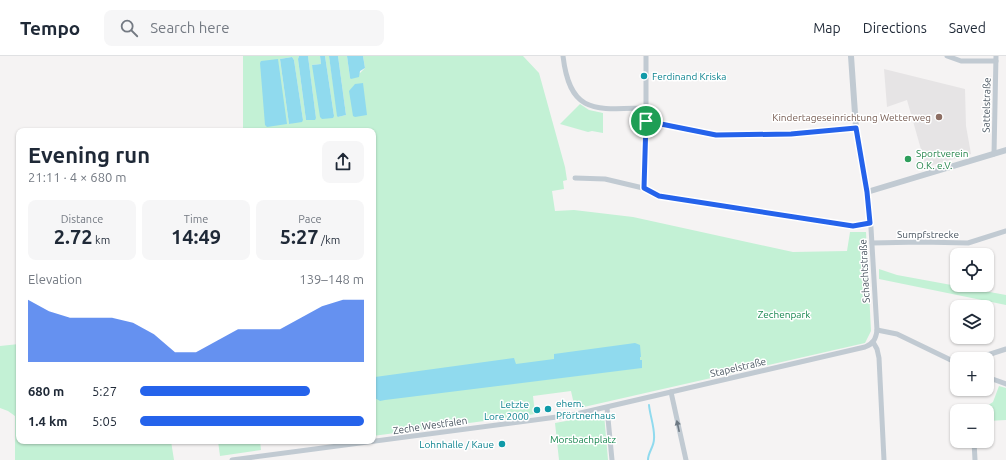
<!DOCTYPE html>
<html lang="en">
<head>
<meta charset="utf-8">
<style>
  :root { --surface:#fff; --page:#f6f6f7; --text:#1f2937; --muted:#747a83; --line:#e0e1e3; --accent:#2563eb }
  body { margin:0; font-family:Ubuntu,sans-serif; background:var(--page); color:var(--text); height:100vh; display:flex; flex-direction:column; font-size:15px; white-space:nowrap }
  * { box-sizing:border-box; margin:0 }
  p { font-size:13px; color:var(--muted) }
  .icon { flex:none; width:22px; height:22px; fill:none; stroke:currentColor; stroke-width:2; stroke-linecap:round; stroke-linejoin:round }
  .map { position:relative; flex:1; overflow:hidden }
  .details { position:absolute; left:16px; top:72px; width:360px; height:316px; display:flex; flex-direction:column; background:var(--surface); border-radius:8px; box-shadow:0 1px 3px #0004 }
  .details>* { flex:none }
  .fabs { position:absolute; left:950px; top:192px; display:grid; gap:8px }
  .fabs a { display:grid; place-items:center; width:44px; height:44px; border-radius:8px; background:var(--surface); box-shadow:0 1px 3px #0004; font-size:20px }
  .pin { position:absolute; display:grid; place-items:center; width:34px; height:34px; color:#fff; margin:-17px; border:2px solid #fff; border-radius:50%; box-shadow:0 1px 4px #0007 }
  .round { display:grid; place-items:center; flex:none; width:42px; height:42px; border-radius:8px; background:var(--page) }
  .headline { display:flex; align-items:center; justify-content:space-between; height:68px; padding:0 12px }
  h1 { font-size:22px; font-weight:700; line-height:30px }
  .figures { display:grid; grid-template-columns:repeat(3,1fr); gap:6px; height:68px; padding:4px 12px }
  .figures div { display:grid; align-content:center; border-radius:8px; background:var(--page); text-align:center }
  .figures b { font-size:20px; font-weight:700 }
  .figures small { font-size:11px; font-weight:400 }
  .figures p { font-size:11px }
  .chart { height:112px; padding:8px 12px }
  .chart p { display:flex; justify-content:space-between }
  .chart svg { width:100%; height:72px; margin-top:4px; fill:var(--accent); opacity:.7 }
  ul { padding:0 12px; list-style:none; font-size:13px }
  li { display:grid; grid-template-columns:64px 48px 1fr; align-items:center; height:30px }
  li i { height:10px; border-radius:5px; background:var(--accent) }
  header { display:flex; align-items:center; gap:24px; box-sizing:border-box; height:56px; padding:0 20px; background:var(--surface); border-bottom:1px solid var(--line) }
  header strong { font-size:19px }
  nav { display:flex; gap:22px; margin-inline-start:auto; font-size:14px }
  .search { width:280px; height:36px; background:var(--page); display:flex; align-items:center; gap:10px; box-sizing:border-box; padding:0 14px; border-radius:8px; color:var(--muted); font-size:15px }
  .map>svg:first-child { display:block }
</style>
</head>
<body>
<header>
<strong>Tempo</strong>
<div class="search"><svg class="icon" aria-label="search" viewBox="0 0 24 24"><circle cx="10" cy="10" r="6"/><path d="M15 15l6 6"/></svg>Search here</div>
<nav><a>Map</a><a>Directions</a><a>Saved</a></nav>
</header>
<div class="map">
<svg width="1006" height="404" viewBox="0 0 1006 404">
  <rect width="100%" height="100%" fill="#f5f3f3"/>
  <polygon fill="#e6e4e5" points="884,13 965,33 966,70 971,98 926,111 907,44 887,51"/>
  <g fill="#c3f1d5" fill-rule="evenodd">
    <path d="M 243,0 L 299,0 L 298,3 L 306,64 L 316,62 L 308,0 L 320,0 L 321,8 L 312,9 L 334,60 L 325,0 L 329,0 L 338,61 L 346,59 L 338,0 L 347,0 L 350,22 L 360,17 L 365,12 L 363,0 L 523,0 L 539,17 L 565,111 L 567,124 L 563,125 L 564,133 L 552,135 L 555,155 L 574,154 L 633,161 L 793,196 L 847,195 L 850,176 L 866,176 L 871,275 L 865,287 L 575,353 L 571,335 L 533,340 L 535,358 L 373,380 L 373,75 L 243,75 ZM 292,1 L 294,4 L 303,64 L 289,68 L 280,3 Z"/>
    <polygon points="580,48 589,54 603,57 603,77 592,75 588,76 560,68"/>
    <polygon points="879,213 897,219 1006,239 1006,249 879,223"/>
    <polygon points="19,288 19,385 171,385 174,404 15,404 15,360 8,355 0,352 0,290"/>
    <polygon points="999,330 1006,332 1006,364 987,365 987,355 979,355 993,346"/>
    <polygon points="604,358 608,404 559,404 555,367"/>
    <polygon points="218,385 260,385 261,394 220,400"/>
  </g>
  <g fill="#90daee">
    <polygon points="299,0 308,0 316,62 315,64 306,64 298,3"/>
    <polygon points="320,0 325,0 334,60 333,62 322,63 320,61 312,9 321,8"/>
    <polygon points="329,0 338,0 346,59 338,61 337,60"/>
    <polygon points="347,0 363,0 365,12 360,15 359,21 351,23 350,22"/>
    <polygon points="292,1 294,4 303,64 302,66 289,68 280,3"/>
    <polygon points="278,3 287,68 267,71 265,69 260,7 261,5"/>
    <polygon points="363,27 367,59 355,61 353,60 349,35 355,28"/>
    <polygon points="635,287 640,289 641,301 640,301 640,304 642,304 642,312 385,344 380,345 373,341 373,323 375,321 514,302 516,308 554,303 554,298"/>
  </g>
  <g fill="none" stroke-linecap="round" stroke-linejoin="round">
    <path stroke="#90daee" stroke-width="2" d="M 648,404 C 648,396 654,391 654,383 C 655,372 650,360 649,349"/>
    <g stroke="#c1cad2" stroke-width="5">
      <path d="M 563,0 C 570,60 597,53 646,52"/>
      <polyline points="947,0 961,5 996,5"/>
      <polyline points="646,65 716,79 791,78 856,72"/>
      <polyline points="994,98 996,0"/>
      <polyline points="575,122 605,123 643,132 659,140 853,170 871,167"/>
      <polyline points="643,132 646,65 646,0"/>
      <polyline points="872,187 921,186 968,187 1006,175"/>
      <polyline points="877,274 897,278 957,307"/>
      <polyline points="873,286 877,293 879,302 884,404"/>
      <polyline points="975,303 1006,293"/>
      <polyline points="987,321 1006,328"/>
      <polyline points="671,336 686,404"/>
      <polyline points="607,352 612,404"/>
      <polyline points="974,385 975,404"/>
      <path d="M 232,404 L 572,359 L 865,291 C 873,288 876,283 877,274 L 871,172 L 867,136"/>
    </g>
    <polyline stroke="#c1cad2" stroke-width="6" points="851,0 856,72 867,136 1006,94"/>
  </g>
  <defs><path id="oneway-solid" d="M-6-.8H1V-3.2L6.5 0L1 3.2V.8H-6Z"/></defs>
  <use fill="#6e7983" href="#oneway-solid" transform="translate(678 370) rotate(-102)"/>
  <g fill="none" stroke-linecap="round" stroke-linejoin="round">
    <defs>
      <polygon id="route" points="646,65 716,79 791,78 856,72 867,136 870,167 853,170 659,140 644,132"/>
    </defs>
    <use href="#route" stroke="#fff" stroke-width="8"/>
    <use href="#route" stroke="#2563eb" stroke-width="5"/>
  </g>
  <g fill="#0f9aa8" stroke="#fff" stroke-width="1.5">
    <circle cx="644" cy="20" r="4"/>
    <circle cx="548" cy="353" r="4"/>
    <circle cx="537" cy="354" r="4"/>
    <circle cx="502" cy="388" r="4"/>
  </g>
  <circle fill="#8d6e63" stroke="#fff" stroke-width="1.5" cx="939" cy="61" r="4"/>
  <circle fill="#2e9e5b" stroke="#fff" stroke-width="1.5" cx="908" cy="103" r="4"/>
  <g text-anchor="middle" stroke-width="3" stroke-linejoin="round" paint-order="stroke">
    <g font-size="10" fill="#0d838f" stroke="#fff" text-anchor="start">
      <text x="652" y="24">Ferdinand Kriska</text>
      <text x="556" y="351">ehem.<tspan x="556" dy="12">Pförtnerhaus</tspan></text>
      <text x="529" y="352" text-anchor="end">Letzte<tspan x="529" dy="12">Lore 2000</tspan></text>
      <text x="494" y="392" text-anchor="end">Lohnhalle / Kaue</text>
    </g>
    <g font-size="10" fill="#4a5661" stroke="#fff">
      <text transform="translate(986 49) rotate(-89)" y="4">Sattelstraße</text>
      <text x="928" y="182">Sumpfstrecke</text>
      <text transform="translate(864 215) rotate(-93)" y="4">Schachtstraße</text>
      <text transform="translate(738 311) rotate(-13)" y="4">Stapelstraße</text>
      <text transform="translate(430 369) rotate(-8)" y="4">Zeche Westfalen</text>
    </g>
    <g font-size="10" fill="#785e54" stroke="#fff" text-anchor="end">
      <text x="931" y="65">Kindertageseinrichtung Wetterweg</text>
    </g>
    <g font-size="10" fill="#27864d" stroke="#fff" text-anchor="start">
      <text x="916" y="101">Sportverein<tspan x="916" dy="12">O.K. e.V.</tspan></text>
    </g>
    <g font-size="10" fill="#17864f" stroke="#fff">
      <text x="784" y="262">Zechenpark</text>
      <text x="583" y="387">Morsbachplatz</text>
    </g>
  </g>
</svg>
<div class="fabs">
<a><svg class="icon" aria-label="locate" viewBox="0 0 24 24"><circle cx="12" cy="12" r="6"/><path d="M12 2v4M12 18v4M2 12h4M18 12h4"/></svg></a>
<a><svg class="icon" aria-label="layers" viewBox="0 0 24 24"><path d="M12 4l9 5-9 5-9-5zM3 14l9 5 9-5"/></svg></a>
<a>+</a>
<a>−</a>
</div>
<div class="pin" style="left:646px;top:65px;background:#1e9e55"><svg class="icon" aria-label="arrive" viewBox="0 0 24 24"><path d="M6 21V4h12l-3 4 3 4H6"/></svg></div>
<section class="details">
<div class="headline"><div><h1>Evening run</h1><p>21:11 · 4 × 680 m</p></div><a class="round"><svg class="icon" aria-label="share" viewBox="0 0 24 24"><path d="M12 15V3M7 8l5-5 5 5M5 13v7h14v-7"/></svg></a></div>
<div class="figures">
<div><p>Distance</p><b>2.72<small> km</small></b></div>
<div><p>Time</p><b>14:49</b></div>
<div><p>Pace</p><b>5:27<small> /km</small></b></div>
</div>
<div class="chart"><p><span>Elevation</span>139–148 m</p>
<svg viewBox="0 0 160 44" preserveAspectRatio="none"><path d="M0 44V6L10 13L20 17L30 17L40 17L50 20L60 27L70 38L80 38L90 31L100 24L110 24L120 24L130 17L140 10L150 6L160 6V44z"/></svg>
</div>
<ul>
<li><b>680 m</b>5:27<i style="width:76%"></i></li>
<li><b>1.4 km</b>5:05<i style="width:100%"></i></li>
</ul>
</section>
</div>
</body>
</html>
